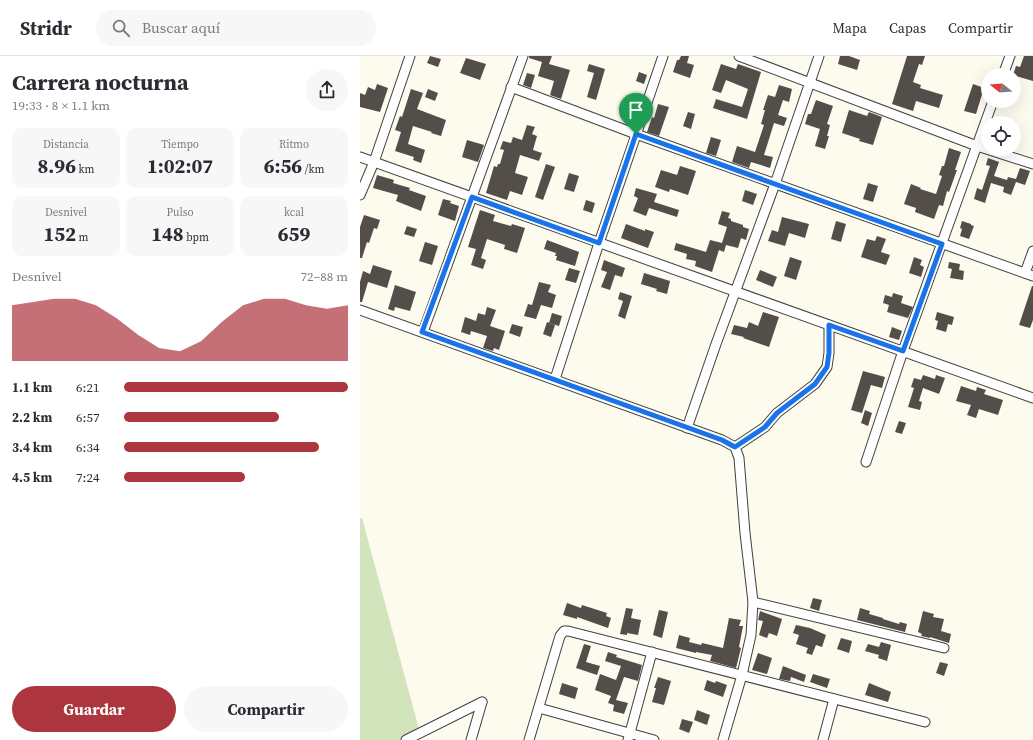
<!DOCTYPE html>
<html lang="es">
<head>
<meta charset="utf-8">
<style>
  :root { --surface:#fff; --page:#f7f7f7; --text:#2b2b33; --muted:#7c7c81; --line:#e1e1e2; --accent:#ad353d }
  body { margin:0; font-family:"Source Serif 4",serif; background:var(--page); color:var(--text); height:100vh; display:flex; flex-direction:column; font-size:15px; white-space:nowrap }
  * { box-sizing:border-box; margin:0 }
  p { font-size:13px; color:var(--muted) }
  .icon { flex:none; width:22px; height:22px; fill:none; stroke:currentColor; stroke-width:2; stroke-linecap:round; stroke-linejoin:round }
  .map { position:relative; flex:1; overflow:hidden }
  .panel { display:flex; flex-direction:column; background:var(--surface); width:360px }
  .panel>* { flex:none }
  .needle { width:26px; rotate:287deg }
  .fabs { position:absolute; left:621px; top:12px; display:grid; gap:8px }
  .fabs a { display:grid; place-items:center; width:40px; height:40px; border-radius:50%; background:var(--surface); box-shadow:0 4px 16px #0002; font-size:20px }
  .pin { position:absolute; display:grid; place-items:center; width:34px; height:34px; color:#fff; margin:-41px -17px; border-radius:50% 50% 50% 0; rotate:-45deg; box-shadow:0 0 4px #0007 }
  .pin .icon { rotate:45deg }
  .round { display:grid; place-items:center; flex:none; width:42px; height:42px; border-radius:21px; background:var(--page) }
  .summary { display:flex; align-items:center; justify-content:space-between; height:68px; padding:0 12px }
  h1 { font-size:22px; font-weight:700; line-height:30px }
  .stats { display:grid; grid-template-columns:repeat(3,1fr); gap:6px; height:68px; padding:4px 12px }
  .stats div { display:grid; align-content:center; border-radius:10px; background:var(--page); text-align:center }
  .stats b { font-size:20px; font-weight:700 }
  .stats small { font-size:11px; font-weight:400 }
  .stats p { font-size:11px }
  .chart { height:112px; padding:8px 12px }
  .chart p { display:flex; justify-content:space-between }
  .chart svg { width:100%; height:72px; margin-top:4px; fill:var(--accent); opacity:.7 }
  .button { display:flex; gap:8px; margin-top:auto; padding:8px 12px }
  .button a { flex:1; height:46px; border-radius:24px; background:var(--accent); color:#fff; font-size:16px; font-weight:700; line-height:46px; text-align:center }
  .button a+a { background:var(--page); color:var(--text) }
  ul { padding:0 12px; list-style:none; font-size:13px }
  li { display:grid; grid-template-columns:64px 48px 1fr; align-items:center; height:30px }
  li i { height:10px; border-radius:5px; background:var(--accent) }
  header { display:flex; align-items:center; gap:24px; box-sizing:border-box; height:56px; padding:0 20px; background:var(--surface); border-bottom:1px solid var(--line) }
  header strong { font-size:19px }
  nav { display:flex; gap:22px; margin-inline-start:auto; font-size:14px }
  .search { width:280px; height:36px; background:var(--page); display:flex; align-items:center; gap:10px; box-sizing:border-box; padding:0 14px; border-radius:22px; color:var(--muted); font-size:15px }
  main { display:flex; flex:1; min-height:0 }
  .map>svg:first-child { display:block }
</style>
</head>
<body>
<header>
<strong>Stridr</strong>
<div class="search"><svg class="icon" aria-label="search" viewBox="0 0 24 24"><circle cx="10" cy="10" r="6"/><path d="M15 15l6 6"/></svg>Buscar aquí</div>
<nav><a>Mapa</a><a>Capas</a><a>Compartir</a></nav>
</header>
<main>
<section class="panel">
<div class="summary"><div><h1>Carrera nocturna</h1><p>19:33 · 8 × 1.1 km</p></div><a class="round"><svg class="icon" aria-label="share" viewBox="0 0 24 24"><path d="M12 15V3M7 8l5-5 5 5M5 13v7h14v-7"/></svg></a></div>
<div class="stats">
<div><p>Distancia</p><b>8.96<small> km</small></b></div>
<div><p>Tiempo</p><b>1:02:07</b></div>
<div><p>Ritmo</p><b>6:56<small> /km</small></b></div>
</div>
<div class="stats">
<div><p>Desnivel</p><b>152<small> m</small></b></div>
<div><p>Pulso</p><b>148<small> bpm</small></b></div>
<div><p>kcal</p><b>659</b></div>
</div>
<div class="chart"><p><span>Desnivel</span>72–88 m</p>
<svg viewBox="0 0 160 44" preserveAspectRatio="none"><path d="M0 44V10L10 8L20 6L30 6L40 10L50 18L60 28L70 36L80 38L90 32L100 20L110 10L120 6L130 6L140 10L150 12L160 10V44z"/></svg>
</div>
<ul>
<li><b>1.1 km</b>6:21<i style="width:100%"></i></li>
<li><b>2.2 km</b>6:57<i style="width:69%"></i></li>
<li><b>3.4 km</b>6:34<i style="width:87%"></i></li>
<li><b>4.5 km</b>7:24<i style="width:54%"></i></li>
</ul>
<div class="button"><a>Guardar</a><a>Compartir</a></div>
</section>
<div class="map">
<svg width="673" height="684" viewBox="0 0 673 684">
  <rect width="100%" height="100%" fill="#fdfaee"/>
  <polygon fill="#d1e4bc" points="0,462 2,462 60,677 46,684 0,684"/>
  <g fill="#544e4a">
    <polygon points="70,0 81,3 78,11 67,7"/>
    <polygon points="169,0 192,0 189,8 210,14 201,43 190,39 194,25 178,20 182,6 169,2"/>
    <polygon points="321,0 329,0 327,7 334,9 330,22 313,16 317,4 319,4"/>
    <polygon points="480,0 489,0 500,4 497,14 478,8"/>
    <polygon points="547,0 565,0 562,9 559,8 553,26 561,29 560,32 583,39 579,52 556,45 553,55 532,48"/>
    <polygon points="664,0 673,0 673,25 653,19 656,10 660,11"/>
    <polygon points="106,2 126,8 120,24 100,17"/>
    <polygon points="229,8 245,13 236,44 227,41 234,17 227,15"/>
    <polygon points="361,8 376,13 378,8 401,16 387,63 353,52 356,43 382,51 388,33 366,24 361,37 352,34"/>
    <polygon points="279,16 287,19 284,28 276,25"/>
    <polygon points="167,17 175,19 171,32 163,29"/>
    <polygon points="17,28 28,32 20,56 0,51 0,37 5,39 8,31 15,34"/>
    <polygon points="613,28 624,32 616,58 604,55"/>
    <polygon points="419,29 432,33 429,46 423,44 418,59 427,62 424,70 414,67 404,99 413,101 410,112 391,106 389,112 372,106 377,90 395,96 404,69 401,68 405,54 403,54 408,39 415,41"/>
    <polygon points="51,33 63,37 57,53 86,64 81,80 71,77 72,76 53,70 48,88 65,94 61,107 53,104 54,101 35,95 41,76 35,74 40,60 42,61"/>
    <polygon points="68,33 78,37 75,45 65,41"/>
    <polygon points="456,44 473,50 467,68 470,69 467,80 469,80 465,93 455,90 460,73 445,68 448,58 451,58"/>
    <polygon points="298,48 309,51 299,80 287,76 292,61 294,62"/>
    <polygon points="489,54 507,60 509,56 522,61 513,89 499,85 500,83 482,77"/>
    <polygon points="328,56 335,58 331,73 323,70"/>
    <polygon points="167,69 175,71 172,78 177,80 173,94 182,97 179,105 160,99 155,117 168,121 162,139 150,135 147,144 126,137 134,110 137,111 138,108 140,108 144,94 140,93 143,85 151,87 153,81 162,84"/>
    <polygon points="351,81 361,84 356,100 346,97"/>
    <polygon points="107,84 124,89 118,106 102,101"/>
    <polygon points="589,92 601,96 595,114 597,114 589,136 587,135 583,150 579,149 574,163 555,156 556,152 544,148 551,128 561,132 560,133 576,138 582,120 579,119 582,110 584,110"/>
    <polygon points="628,102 639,106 634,120 647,124 648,121 656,123 660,112 670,115 665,129 656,126 651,139 643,136 644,131 631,127 625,147 614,143 617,132 622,134 630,110 626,109"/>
    <polygon points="186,108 195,111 183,144 175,141"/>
    <polygon points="320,110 336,115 328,139 310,133 309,136 295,131 301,114 317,119"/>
    <polygon points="209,117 219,120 214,136 204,133"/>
    <polygon points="17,119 34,124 33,127 50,132 49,134 66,140 61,155 36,145 38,139 13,132"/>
    <polygon points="508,127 518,130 513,146 503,143"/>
    <polygon points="276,132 297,138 294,146 319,154 317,161 289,152 286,160 273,155 278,142 274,140"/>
    <polygon points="385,134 397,138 393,149 382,145"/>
    <polygon points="83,143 91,145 90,147 99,150 95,165 78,159"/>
    <polygon points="226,144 235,147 232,157 223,154"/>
    <polygon points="120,154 135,159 133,165 151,170 152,168 165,172 157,197 144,193 145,189 127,183 121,202 126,204 123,213 111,209 116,193 108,191"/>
    <polygon points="362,155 370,157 368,162 371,163 371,165 383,169 383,171 389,173 386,184 381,182 378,192 366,189 364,196 359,194 352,216 335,210 336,205 326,203 327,198 314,194 316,187 346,196 350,184 362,187 367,171 358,168"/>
    <polygon points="4,159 20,164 17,173 14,172 9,187 7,186 2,202 0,202 0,171"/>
    <polygon points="422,161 449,168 445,182 429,177 425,190 408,185 412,174 418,176"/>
    <polygon points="476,165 486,168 481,186 471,183"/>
    <polygon points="602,165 611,168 611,169 614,170 609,183 600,180 602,173 600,172"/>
    <polygon points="266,168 285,175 285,173 294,176 288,192 261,182"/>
    <polygon points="47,170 57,173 54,181 44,178"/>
    <polygon points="517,180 526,183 521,196 530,199 526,209 501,201 507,183 515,185"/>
    <polygon points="187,184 219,196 215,210 196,204 197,200 195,200 196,197 184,193"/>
    <polygon points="65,186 78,190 72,209 59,205"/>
    <polygon points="430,201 442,205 436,224 424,220"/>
    <polygon points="554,201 562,204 560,209 564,211 561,221 549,217"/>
    <polygon points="244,204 265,212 262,221 255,219 250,234 241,231 247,216 241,214"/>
    <polygon points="589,206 600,208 599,214 604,215 603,224 590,222 592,213 588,212"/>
    <polygon points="13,209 32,215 27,232 8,226 2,246 0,246 0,226 3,215 10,218"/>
    <polygon points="209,212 220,215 216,227 205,224"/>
    <polygon points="400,214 417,221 413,231 396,224"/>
    <polygon points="284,217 310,225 307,238 296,235 297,233 281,228"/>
    <polygon points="179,226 191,229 188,236 196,239 192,252 181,249 176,263 164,260 168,248 172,249"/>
    <polygon points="35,229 56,236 50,255 35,251 34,255 28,253"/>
    <polygon points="672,230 673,230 673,264 670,272 659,269"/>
    <polygon points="260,236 272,240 265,263 258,260 263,245 258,243"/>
    <polygon points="533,237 543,240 541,247 553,251 548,262 527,256 529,249 523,247 525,239 532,241"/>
    <polygon points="127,251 136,254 130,270 145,275 139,294 134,292 133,295 123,292 127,280 111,275 110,279 101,276 105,261 116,265 118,257 125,259"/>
    <polygon points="403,256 419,261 409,291 383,282 384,281 371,278 374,269 387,272 389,266 398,270"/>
    <polygon points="577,256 594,261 592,269 588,268 586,276 576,273 578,265 575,264"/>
    <polygon points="192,257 202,260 199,270 189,267"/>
    <polygon points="187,266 195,269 191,281 183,278"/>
    <polygon points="152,268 163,271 160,281 149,277"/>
    <polygon points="532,271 542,275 539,284 529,281"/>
    <polygon points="503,315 525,321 522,332 511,329 502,357 491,354"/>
    <polygon points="563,319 575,323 576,319 585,322 579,338 563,332 559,345 562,346 560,354 548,351 554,332 551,331 554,322 561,324"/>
    <polygon points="601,330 616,335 617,331 626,334 624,338 643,344 638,359 619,353 616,362 607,359 611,349 596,345"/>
    <polygon points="505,354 512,357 508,370 501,367"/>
    <polygon points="539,365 546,367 542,378 535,376"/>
    <polygon points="453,542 462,544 459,555 450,552"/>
    <polygon points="207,547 221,552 222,549 247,557 246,560 251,562 248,572 217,561 217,563 203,559"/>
    <polygon points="266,552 273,553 271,562 281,564 278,579 267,577 267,579 260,578"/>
    <polygon points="500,552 510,555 509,558 523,562 523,563 539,568 540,566 547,568 545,576 497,564"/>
    <polygon points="299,554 308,556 302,582 293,579"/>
    <polygon points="400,555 422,563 417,580 409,577 407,582 399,579 403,565 398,564"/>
    <polygon points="563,555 574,558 573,561 584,563 581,575 591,578 589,587 570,581 570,582 561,580 562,578 558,576"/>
    <polygon points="369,562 381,564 379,570 383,570 379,591 381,592 376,612 350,605 352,599 336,596 336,597 316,592 319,579 330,582 329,586 341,589 342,587 363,592"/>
    <polygon points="436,569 450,572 466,579 462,591 456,589 452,599 446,597 448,592 436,588 439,579 433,577"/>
    <polygon points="481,582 492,585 489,597 477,593"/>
    <polygon points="521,586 531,589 527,605 518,602 519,599 505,595 508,588 519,591"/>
    <polygon points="224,588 231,590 226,606 240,610 237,619 216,612"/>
    <polygon points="248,596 257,599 256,601 282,609 278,625 264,621 256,644 268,647 264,658 253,655 254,649 248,647 251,640 235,634 240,618 256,624 261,610 245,605"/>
    <polygon points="398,597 412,602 407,618 392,614"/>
    <polygon points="580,606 588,608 584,620 576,617"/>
    <polygon points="423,610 446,619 444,626 431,621 430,625 419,623"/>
    <polygon points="453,618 470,623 467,632 450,626"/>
    <polygon points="298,621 311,625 304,649 292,646 296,632 294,632"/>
    <polygon points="347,624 355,627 356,625 367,629 363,641 344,634"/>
    <polygon points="202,627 218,632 215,643 199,638"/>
    <polygon points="509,627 531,636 528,646 505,639"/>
    <polygon points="337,654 350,659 347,669 334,664"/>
    <polygon points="322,663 333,666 329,677 319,673"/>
  </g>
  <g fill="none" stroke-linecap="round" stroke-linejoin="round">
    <defs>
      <g id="minor">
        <polyline points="379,0 617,90 673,108"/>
        <polyline points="643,19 650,0"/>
        <polyline points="151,31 276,78 673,220"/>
        <polyline points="0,101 673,342"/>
        <polyline points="0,139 14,106 50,0"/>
        <polyline points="665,217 673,195"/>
        <polyline points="0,254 362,384 375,391"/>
        <polyline points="63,276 163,0"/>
        <polyline points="195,323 239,187 303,0"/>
        <polyline points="327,372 356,288 415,128 459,0"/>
        <polyline points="506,406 543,295 633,45"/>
        <polyline points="393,546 584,592"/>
        <polyline points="179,652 294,684"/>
        <polyline points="46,684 122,646"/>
        <polyline points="111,684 122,646"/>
        <polyline points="169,684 200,580 204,575 208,575 565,666"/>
        <polyline points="268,684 292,596"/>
        <polyline points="363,684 382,619 391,579 393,546 385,477 379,402 375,391 405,371 417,357 455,328 467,311 469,297 469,269"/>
        <polyline points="463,684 474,643"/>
      </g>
    </defs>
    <use href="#minor" stroke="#404040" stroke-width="11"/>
    <use href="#minor" stroke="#fff" stroke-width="9"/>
  </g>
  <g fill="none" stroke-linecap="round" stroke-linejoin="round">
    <defs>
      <polygon id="route" points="276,78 582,188 543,295 469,269 469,297 467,311 455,328 417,357 405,371 375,391 362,384 62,276 112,141 239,187"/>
    </defs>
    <use href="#route" stroke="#fff" stroke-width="8"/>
    <use href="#route" stroke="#1a73e8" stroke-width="5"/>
  </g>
</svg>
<div class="fabs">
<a><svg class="needle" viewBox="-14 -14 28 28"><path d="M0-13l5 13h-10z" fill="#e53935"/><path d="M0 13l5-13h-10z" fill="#7c7c81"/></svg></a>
<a><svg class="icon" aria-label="locate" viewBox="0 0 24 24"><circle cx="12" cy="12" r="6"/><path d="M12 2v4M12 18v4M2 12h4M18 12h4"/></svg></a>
</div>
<div class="pin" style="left:276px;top:78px;background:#1e9e55"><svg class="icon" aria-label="arrive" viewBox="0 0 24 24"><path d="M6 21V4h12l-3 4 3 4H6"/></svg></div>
</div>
</main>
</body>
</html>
